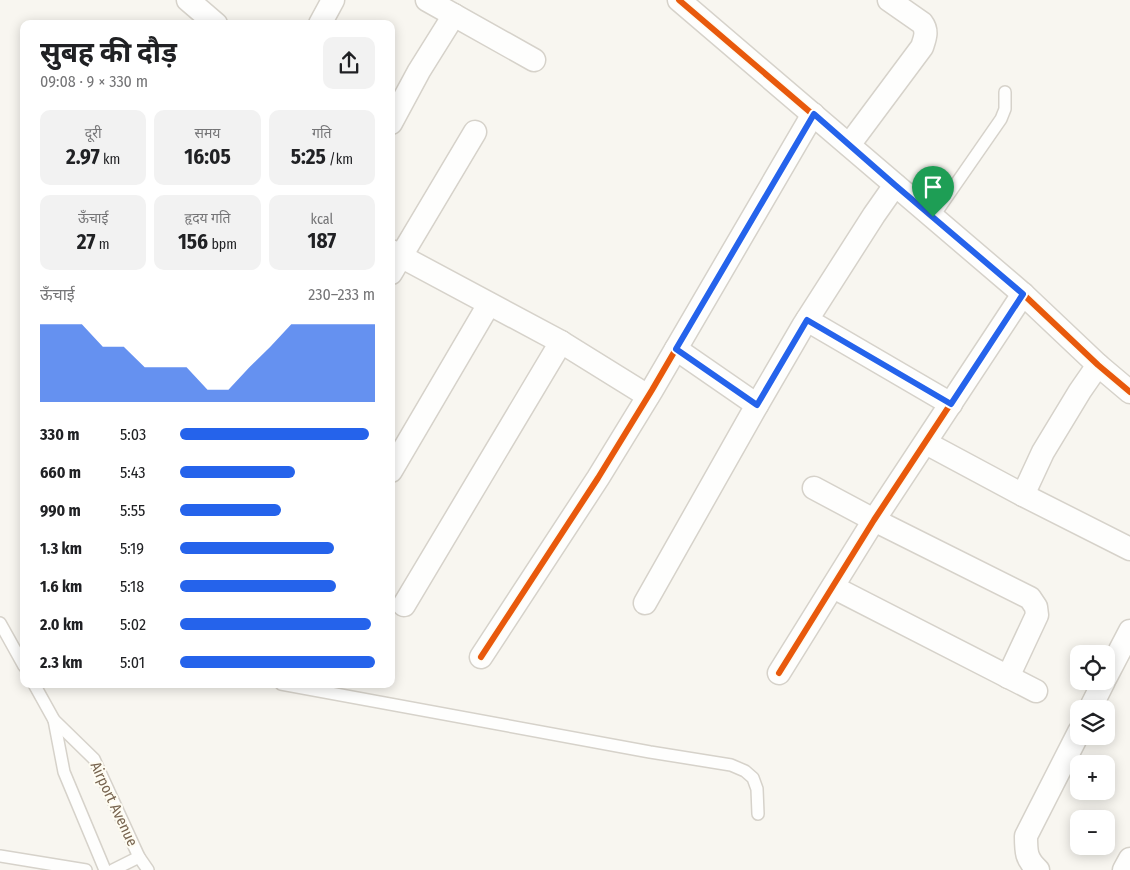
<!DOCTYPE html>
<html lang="hi">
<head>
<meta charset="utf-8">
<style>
  :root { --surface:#fff; --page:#f2f2f2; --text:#202124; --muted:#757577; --accent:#2563eb }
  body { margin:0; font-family:"Fira Sans Condensed","Noto Sans Devanagari",sans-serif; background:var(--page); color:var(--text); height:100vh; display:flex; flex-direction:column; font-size:19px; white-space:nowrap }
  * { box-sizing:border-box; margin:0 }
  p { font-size:16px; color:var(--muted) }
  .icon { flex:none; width:28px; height:28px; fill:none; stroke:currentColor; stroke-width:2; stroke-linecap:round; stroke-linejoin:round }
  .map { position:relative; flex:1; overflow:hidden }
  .details { position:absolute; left:20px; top:20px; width:375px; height:668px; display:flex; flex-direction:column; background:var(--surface); border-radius:10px; box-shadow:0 2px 12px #0003 }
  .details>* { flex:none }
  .buttons { position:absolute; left:1070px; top:645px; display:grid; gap:10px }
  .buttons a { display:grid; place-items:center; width:45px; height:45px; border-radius:10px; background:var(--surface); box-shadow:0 2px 12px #0003; font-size:25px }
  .pin { position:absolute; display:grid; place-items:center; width:42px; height:42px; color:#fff; margin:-51px -21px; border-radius:50% 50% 50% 0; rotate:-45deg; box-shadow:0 0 5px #0007 }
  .pin .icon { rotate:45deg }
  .round { display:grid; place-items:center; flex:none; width:52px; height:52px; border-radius:10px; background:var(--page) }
  .head { display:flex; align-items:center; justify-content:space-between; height:85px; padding:0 20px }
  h1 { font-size:28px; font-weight:700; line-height:38px }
  .stats { display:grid; grid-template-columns:repeat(3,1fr); gap:8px; height:85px; padding:5px 20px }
  .stats div { display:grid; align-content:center; border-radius:10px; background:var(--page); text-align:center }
  .stats b { font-size:21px; font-weight:700 }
  .stats small { font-size:14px; font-weight:400 }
  .stats p { font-size:14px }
  .chart { height:140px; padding:10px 20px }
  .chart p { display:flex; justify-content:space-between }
  .chart svg { width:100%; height:90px; margin-top:5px; fill:var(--accent); opacity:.7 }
  ul { padding:0 20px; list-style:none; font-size:16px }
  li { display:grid; grid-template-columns:80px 60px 1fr; align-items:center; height:38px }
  li i { height:12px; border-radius:6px; background:var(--accent) }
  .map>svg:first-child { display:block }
</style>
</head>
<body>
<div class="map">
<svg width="1130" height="870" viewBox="0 0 1130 870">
  <rect width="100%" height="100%" fill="#f8f6f0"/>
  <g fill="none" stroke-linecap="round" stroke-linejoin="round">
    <defs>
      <g id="lane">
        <polyline points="933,217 1001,119 1005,109 1005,92"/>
        <polyline points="0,623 24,666"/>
        <polyline points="34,684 54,720 94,759 139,857 148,870"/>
        <polyline points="281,684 650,752 731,765 745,771 753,778 757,789 758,814"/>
        <polyline points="54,720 64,772 105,870"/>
        <polyline points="0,856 86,870"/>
        <polyline points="113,870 139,857"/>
      </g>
      <g id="street">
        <polyline points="188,0 216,24"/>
        <polyline points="427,0 534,60"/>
        <polyline points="679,0 1023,294 1098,365 1130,392"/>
        <polyline points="320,24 333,0"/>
        <polyline points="391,123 419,71 454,15"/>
        <path d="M 849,145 L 922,47 C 925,38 928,31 922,23 L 889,0"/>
        <polyline points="391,251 561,342 648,396"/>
        <polyline points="391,273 475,132"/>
        <polyline points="807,320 951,404"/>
        <polyline points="676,349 757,405"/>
        <polyline points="926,443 1023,495 1130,549"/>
        <polyline points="391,471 489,304"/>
        <polyline points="814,488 874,520 1030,598 1036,607 1037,615 1008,677"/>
        <polyline points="1023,495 1043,452 1080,391 1098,365"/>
        <polyline points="833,587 1036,691"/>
        <polyline points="645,603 757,405 803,326 874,215 895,185"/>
        <polyline points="404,605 561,342"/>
        <polyline points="481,657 598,478 652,390 813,114"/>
        <polyline points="779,673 874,520 1023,294"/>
        <polyline points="1106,677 1130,631"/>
        <polyline points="1090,709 1104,681"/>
        <path d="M 1038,870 C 1026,859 1026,852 1026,836 L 1079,732"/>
        <polyline points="1124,870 1130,859"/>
      </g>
    </defs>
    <use href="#lane" stroke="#d6d2ca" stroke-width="14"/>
    <use href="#street" stroke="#d6d2ca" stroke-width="25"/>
    <use href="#lane" stroke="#fefefd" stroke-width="11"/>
    <use href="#street" stroke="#fefefd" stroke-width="22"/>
    <defs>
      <g id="cycleway">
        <polyline points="679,0 1023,294 1098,365 1130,392"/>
        <polyline points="481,657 598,478 652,390 813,114"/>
        <polyline points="779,673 874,520 1023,294"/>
      </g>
    </defs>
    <use href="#cycleway" stroke="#fefcf2" stroke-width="9"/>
    <use href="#cycleway" stroke="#e8590c" stroke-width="6"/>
  </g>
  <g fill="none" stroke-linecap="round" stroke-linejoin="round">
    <defs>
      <polygon id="route" points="814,114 895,185 1023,294 951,404 807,320 757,405 676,349"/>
    </defs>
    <use href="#route" stroke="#fff" stroke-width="10"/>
    <use href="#route" stroke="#2563eb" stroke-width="6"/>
  </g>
  <g text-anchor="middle" stroke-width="4" stroke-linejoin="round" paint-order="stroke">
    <g font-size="15" fill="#77644f" stroke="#fefcf2">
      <text transform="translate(114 804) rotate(65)" y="5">Airport Avenue</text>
    </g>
  </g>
</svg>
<div class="buttons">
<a><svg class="icon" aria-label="locate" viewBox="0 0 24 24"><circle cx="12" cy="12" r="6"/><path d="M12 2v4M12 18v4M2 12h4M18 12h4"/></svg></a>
<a><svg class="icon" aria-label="layers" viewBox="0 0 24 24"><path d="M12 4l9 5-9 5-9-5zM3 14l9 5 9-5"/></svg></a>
<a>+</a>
<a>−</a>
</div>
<div class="pin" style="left:933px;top:217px;background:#1e9e55"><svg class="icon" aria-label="arrive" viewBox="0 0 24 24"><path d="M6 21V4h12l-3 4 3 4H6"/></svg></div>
<section class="details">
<div class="head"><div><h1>सुबह की दौड़</h1><p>09:08 · 9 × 330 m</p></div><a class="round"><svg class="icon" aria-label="share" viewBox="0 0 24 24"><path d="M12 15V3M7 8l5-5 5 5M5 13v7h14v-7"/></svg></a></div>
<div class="stats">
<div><p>दूरी</p><b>2.97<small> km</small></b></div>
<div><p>समय</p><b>16:05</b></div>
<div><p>गति</p><b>5:25<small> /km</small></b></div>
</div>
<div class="stats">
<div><p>ऊँचाई</p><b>27<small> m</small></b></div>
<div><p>हृदय गति</p><b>156<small> bpm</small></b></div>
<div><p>kcal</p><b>187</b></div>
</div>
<div class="chart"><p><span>ऊँचाई</span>230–233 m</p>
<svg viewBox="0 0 160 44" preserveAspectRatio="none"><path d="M0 44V6L10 6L20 6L30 17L40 17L50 27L60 27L70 27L80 38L90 38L100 27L110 17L120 6L130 6L140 6L150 6L160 6V44z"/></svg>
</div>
<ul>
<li><b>330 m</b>5:03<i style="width:97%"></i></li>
<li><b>660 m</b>5:43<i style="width:59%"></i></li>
<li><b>990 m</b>5:55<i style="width:52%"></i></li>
<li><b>1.3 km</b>5:19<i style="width:79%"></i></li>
<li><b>1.6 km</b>5:18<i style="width:80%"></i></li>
<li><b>2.0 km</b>5:02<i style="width:98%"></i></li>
<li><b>2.3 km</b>5:01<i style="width:100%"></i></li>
</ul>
</section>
</div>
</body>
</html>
